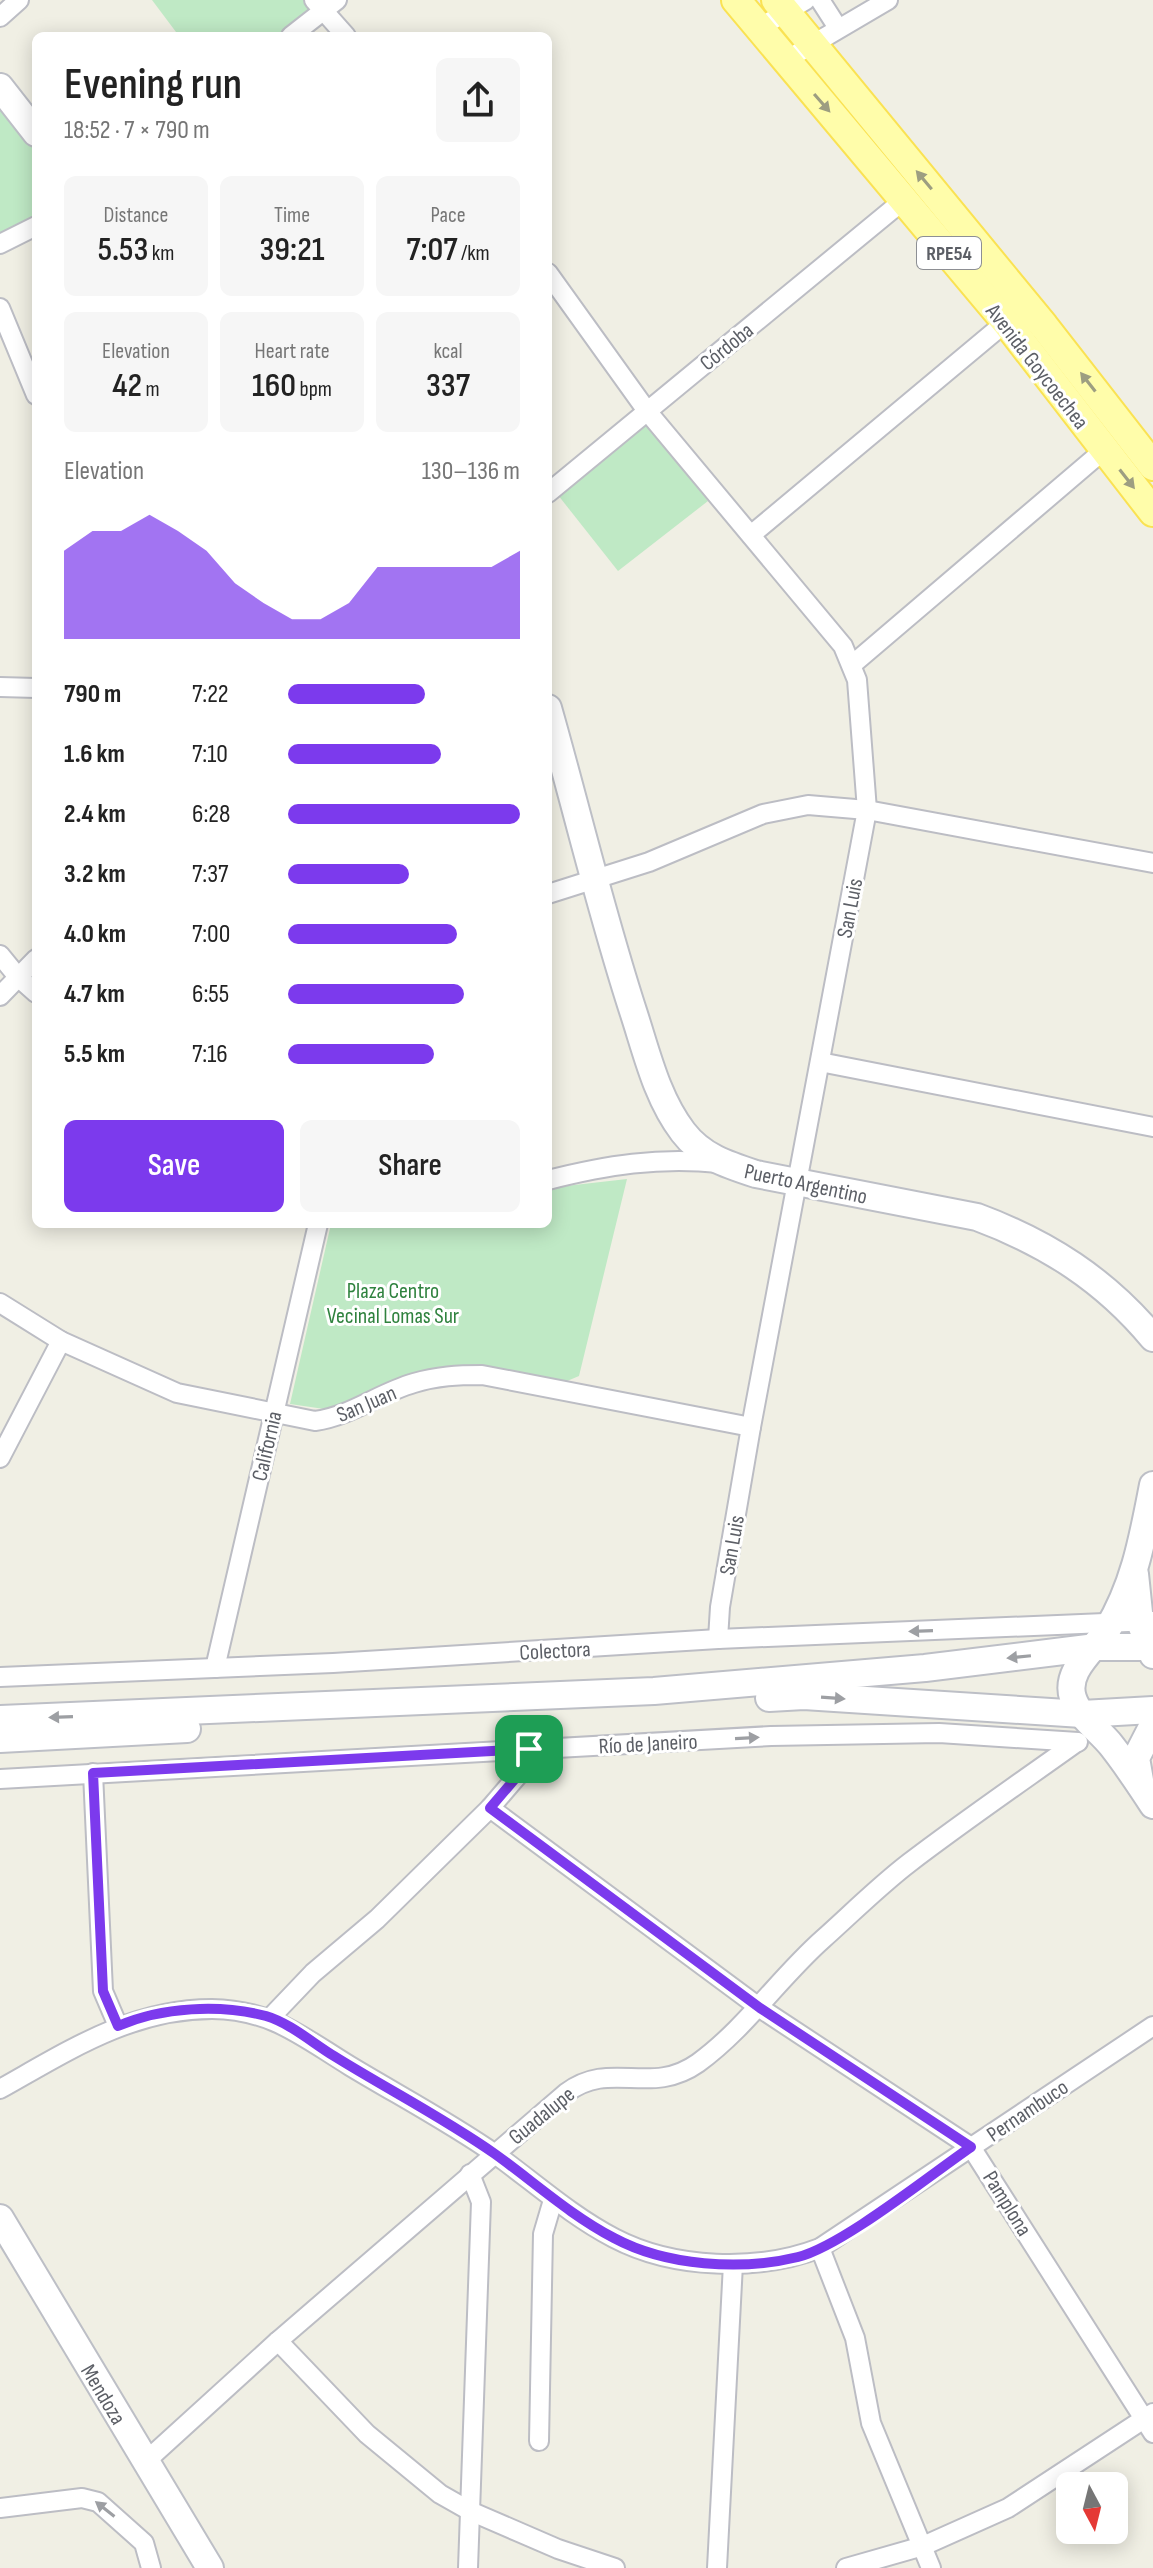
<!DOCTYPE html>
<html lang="en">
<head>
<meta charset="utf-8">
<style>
  :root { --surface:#fff; --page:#f6f6f6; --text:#222; --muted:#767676; --accent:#7c3aed }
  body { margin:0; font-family:"Sofia Sans Condensed",sans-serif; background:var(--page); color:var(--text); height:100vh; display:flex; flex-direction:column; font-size:30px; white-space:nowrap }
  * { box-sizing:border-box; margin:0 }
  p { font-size:26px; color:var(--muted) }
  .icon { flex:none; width:44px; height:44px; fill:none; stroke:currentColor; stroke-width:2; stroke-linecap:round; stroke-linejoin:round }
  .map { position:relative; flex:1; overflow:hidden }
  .side { position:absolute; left:32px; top:32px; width:520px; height:1196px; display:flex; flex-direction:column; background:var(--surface); border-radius:12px; box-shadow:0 4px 20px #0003 }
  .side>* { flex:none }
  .needle { width:52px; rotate:173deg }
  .controls { position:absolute; left:1056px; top:2472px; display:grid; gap:16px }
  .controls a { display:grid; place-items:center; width:72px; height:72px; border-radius:12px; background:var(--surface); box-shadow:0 4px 20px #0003; font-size:40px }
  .pin { position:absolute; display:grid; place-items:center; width:68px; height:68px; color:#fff; margin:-34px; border-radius:16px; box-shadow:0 4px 12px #0006 }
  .round { display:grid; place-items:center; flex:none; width:84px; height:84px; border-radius:12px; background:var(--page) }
  .headline { display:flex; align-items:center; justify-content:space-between; height:136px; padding:0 32px }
  h1 { font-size:44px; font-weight:600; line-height:60px }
  .stats { display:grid; grid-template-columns:repeat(3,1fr); gap:12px; height:136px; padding:8px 32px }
  .stats div { display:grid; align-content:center; border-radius:12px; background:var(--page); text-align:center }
  .stats b { font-size:34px; font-weight:600 }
  .stats small { font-size:22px; font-weight:400 }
  .stats p { font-size:22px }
  .chart { height:224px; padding:16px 32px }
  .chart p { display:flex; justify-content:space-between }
  .chart svg { width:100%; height:144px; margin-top:8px; fill:var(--accent); opacity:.7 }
  .action { display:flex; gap:16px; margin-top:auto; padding:16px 32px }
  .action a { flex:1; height:92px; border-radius:12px; background:var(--accent); color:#fff; font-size:32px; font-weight:600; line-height:92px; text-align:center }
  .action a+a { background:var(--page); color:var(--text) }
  ul { padding:0 32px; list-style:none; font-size:26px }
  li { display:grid; grid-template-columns:128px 96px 1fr; align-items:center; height:60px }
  li i { height:20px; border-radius:10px; background:var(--accent) }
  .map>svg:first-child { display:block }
</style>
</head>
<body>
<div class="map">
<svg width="1153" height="2568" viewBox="0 0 1153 2568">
  <rect width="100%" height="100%" fill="#f0efe4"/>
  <g fill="#bfe9c5">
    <polygon points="152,0 305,0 313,9 276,36 179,36"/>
    <polygon points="0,101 36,149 36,216 0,236"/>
    <polygon points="645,421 708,501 618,571 554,490"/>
    <polygon points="627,1179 579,1376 560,1384 442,1368 331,1410 290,1404 331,1224 548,1224 548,1188"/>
  </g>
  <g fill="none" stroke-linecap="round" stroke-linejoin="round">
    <defs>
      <g id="street">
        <polyline points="314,0 346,36"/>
        <polyline points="820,0 838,28"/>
        <polyline points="0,17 19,0"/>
        <polyline points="759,28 806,0"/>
        <polyline points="291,36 337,0"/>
        <polyline points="786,60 888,0"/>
        <polyline points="0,244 36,226"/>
        <polyline points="548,273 647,411 843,646 857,680 867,810 751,1427 720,1607 718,1639"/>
        <polyline points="0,308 36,395"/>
        <polyline points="548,493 905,199"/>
        <polyline points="751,535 1006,322"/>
        <polyline points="853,664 1104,450"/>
        <polyline points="0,687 36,688"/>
        <polyline points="548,894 649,862 763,814 808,805 867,810 1153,863"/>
        <polyline points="0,955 18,977 36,993"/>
        <polyline points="0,996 36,959"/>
        <polyline points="820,1062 1153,1127"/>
        <path d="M 548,1180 C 607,1165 658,1157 719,1163"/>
        <path d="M 0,1303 L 61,1341 L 177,1393 L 315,1421 C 351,1416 379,1393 414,1383 C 437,1376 458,1375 482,1375 L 751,1427"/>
        <polyline points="0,1458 61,1341"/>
        <polyline points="215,1668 318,1224"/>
        <polyline points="0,1677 333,1663 718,1639 1152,1621"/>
        <polyline points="93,1773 103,1991 118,2026"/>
        <polyline points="0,1779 771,1736 939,1733 1078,1742"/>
        <polyline points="490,1808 760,2008 971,2147 1153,2433"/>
        <polyline points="271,2017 313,1973 377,1919 490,1808 526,1766 529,1749"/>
        <path d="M 0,2089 C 68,2051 131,2009 212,2009 C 272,2010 301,2036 350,2066 C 398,2095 449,2122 495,2154 C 534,2182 570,2215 614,2238 C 673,2269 758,2272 820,2248 L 1153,2026"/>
        <polyline points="820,2248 855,2338 871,2423 931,2568"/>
        <polyline points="278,2341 367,2434 440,2494 470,2511 558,2549 615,2568"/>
        <polyline points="539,2441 543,2234 553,2200"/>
        <path d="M 145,2462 L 278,2341 L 566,2093 C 611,2059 650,2097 698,2063 C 746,2028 779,1978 823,1939 C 851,1914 879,1886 909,1863 C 964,1821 1021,1782 1077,1742"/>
        <polyline points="0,2508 82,2498 98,2502 144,2543 151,2568"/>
        <polyline points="468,2568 481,2202 470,2174"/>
        <polyline points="717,2568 733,2264"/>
        <polyline points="846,2568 923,2546 1008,2508 1153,2413"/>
      </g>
      <g id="secondary">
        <polyline points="0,87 36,133"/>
        <path d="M 548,708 C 577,810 601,913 634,1014 C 647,1054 657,1098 683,1132 C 702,1157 728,1165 756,1174 L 977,1217 C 1047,1243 1105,1280 1153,1338"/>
        <path d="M 1153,1485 C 1143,1536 1135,1584 1107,1630 C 1094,1650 1064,1671 1073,1698 C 1079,1717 1099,1730 1111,1745 C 1126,1764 1140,1785 1153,1805"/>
        <polyline points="1135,1574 1140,1622 1153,1655"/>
        <polyline points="769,1698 804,1696 1082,1714 1153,1710"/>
        <polyline points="0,1719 654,1691 925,1668 1096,1647 1153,1647"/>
        <polyline points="0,1739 187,1729"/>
        <polyline points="1141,1786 1136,1758 1153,1725"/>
        <polyline points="0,2218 210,2568"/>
      </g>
      <g id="primary">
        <polyline points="736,0 1006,322 1153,512"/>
        <polyline points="776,0 1044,326 1153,466"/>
      </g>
    </defs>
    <use href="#street" stroke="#bcbdc4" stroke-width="22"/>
    <use href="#secondary" stroke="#bdbfc6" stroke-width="30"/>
    <use href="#primary" stroke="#fae253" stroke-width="32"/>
    <use href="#street" stroke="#fff" stroke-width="18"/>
    <use href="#secondary" stroke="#fff" stroke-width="26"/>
    <use href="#primary" stroke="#fffdaa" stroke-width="28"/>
  </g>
  <defs><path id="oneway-solid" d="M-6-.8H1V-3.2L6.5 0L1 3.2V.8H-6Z" transform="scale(2)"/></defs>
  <g fill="#9d9e81">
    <use href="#oneway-solid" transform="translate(822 103) rotate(49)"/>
    <use href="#oneway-solid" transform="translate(924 180) rotate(-130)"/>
    <use href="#oneway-solid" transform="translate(1088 382) rotate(-128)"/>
    <use href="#oneway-solid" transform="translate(1127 479) rotate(52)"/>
  </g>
  <g fill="#9d9fa3">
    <use href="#oneway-solid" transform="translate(921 1631) rotate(178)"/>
    <use href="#oneway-solid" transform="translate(1019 1657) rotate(174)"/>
    <use href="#oneway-solid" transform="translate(833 1698) rotate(4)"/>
    <use href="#oneway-solid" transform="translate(61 1717) rotate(178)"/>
    <use href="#oneway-solid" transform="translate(747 1738) rotate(-3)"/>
    <use href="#oneway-solid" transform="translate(105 2509) rotate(-142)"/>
  </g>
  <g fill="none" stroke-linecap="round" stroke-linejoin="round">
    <defs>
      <path id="route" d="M 529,1749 L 526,1766 L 490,1808 L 760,2008 L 971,2147 C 930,2175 842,2246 798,2257 C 741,2271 666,2266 614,2238 C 570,2215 534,2182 495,2154 C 444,2118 387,2089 334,2056 C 314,2044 290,2023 266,2016 C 220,2004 162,2007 118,2026 L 103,1991 L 93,1773 Z"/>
    </defs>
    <use href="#route" stroke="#fff" stroke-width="16"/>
    <use href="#route" stroke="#7c3aed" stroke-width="10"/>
  </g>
  <g text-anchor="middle" stroke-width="6" stroke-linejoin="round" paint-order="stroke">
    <rect fill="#fff" stroke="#8d8f94" stroke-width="2" x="917" y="237" width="64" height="32" rx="6"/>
    <g font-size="20" font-weight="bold" fill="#5c5f66">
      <text x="949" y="260">RPE54</text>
    </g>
    <g font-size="22" fill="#5c5f66" stroke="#fff">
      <text transform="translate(726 346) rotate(-39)" y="8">Córdoba</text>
      <text transform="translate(1038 366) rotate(52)" y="8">Avenida Goycoechea</text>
      <text transform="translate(849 908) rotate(-79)" y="8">San Luis</text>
      <text transform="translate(806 1183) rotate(12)" y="8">Puerto Argentino</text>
      <text transform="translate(366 1403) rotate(-23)" y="8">San Juan</text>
      <text transform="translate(266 1446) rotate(-77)" y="8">California</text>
      <text transform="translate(731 1545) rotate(-80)" y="8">San Luis</text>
      <text transform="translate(555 1650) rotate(-3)" y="8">Colectora</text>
      <text transform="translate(648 1743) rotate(-3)" y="8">Río de Janeiro</text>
      <text transform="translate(1027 2110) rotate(-34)" y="8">Pernambuco</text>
      <text transform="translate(541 2115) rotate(-39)" y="8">Guadalupe</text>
      <text transform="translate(1008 2203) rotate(58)" y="8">Pamplona</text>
      <text transform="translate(104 2394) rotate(59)" y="8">Mendoza</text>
    </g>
    <g font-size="22" fill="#2f823e" stroke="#fff">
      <text x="393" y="1298">Plaza Centro<tspan x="393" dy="25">Vecinal Lomas Sur</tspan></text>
    </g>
  </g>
</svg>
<div class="controls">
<a><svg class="needle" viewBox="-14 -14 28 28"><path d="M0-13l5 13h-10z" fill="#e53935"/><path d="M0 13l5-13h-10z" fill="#767676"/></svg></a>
</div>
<div class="pin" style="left:529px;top:1749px;background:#1e9e55"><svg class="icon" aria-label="arrive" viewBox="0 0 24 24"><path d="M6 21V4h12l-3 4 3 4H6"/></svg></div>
<section class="side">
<div class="headline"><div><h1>Evening run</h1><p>18:52 · 7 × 790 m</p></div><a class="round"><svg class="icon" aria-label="share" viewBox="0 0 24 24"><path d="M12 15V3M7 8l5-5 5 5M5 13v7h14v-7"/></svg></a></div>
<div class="stats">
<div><p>Distance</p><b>5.53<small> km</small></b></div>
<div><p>Time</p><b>39:21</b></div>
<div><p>Pace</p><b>7:07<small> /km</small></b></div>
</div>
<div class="stats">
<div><p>Elevation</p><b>42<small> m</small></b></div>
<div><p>Heart rate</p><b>160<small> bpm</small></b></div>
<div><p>kcal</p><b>337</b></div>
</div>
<div class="chart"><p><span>Elevation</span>130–136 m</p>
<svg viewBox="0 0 160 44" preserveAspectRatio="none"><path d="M0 44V17L10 11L20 11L30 6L40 11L50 17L60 27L70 33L80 38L90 38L100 33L110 22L120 22L130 22L140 22L150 22L160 17V44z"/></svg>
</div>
<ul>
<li><b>790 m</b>7:22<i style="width:59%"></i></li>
<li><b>1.6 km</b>7:10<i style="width:66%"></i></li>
<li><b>2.4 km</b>6:28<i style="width:100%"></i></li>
<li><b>3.2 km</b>7:37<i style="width:52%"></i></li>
<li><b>4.0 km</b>7:00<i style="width:73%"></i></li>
<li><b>4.7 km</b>6:55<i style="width:76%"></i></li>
<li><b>5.5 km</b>7:16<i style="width:63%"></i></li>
</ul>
<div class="action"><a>Save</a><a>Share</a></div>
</section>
</div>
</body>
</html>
